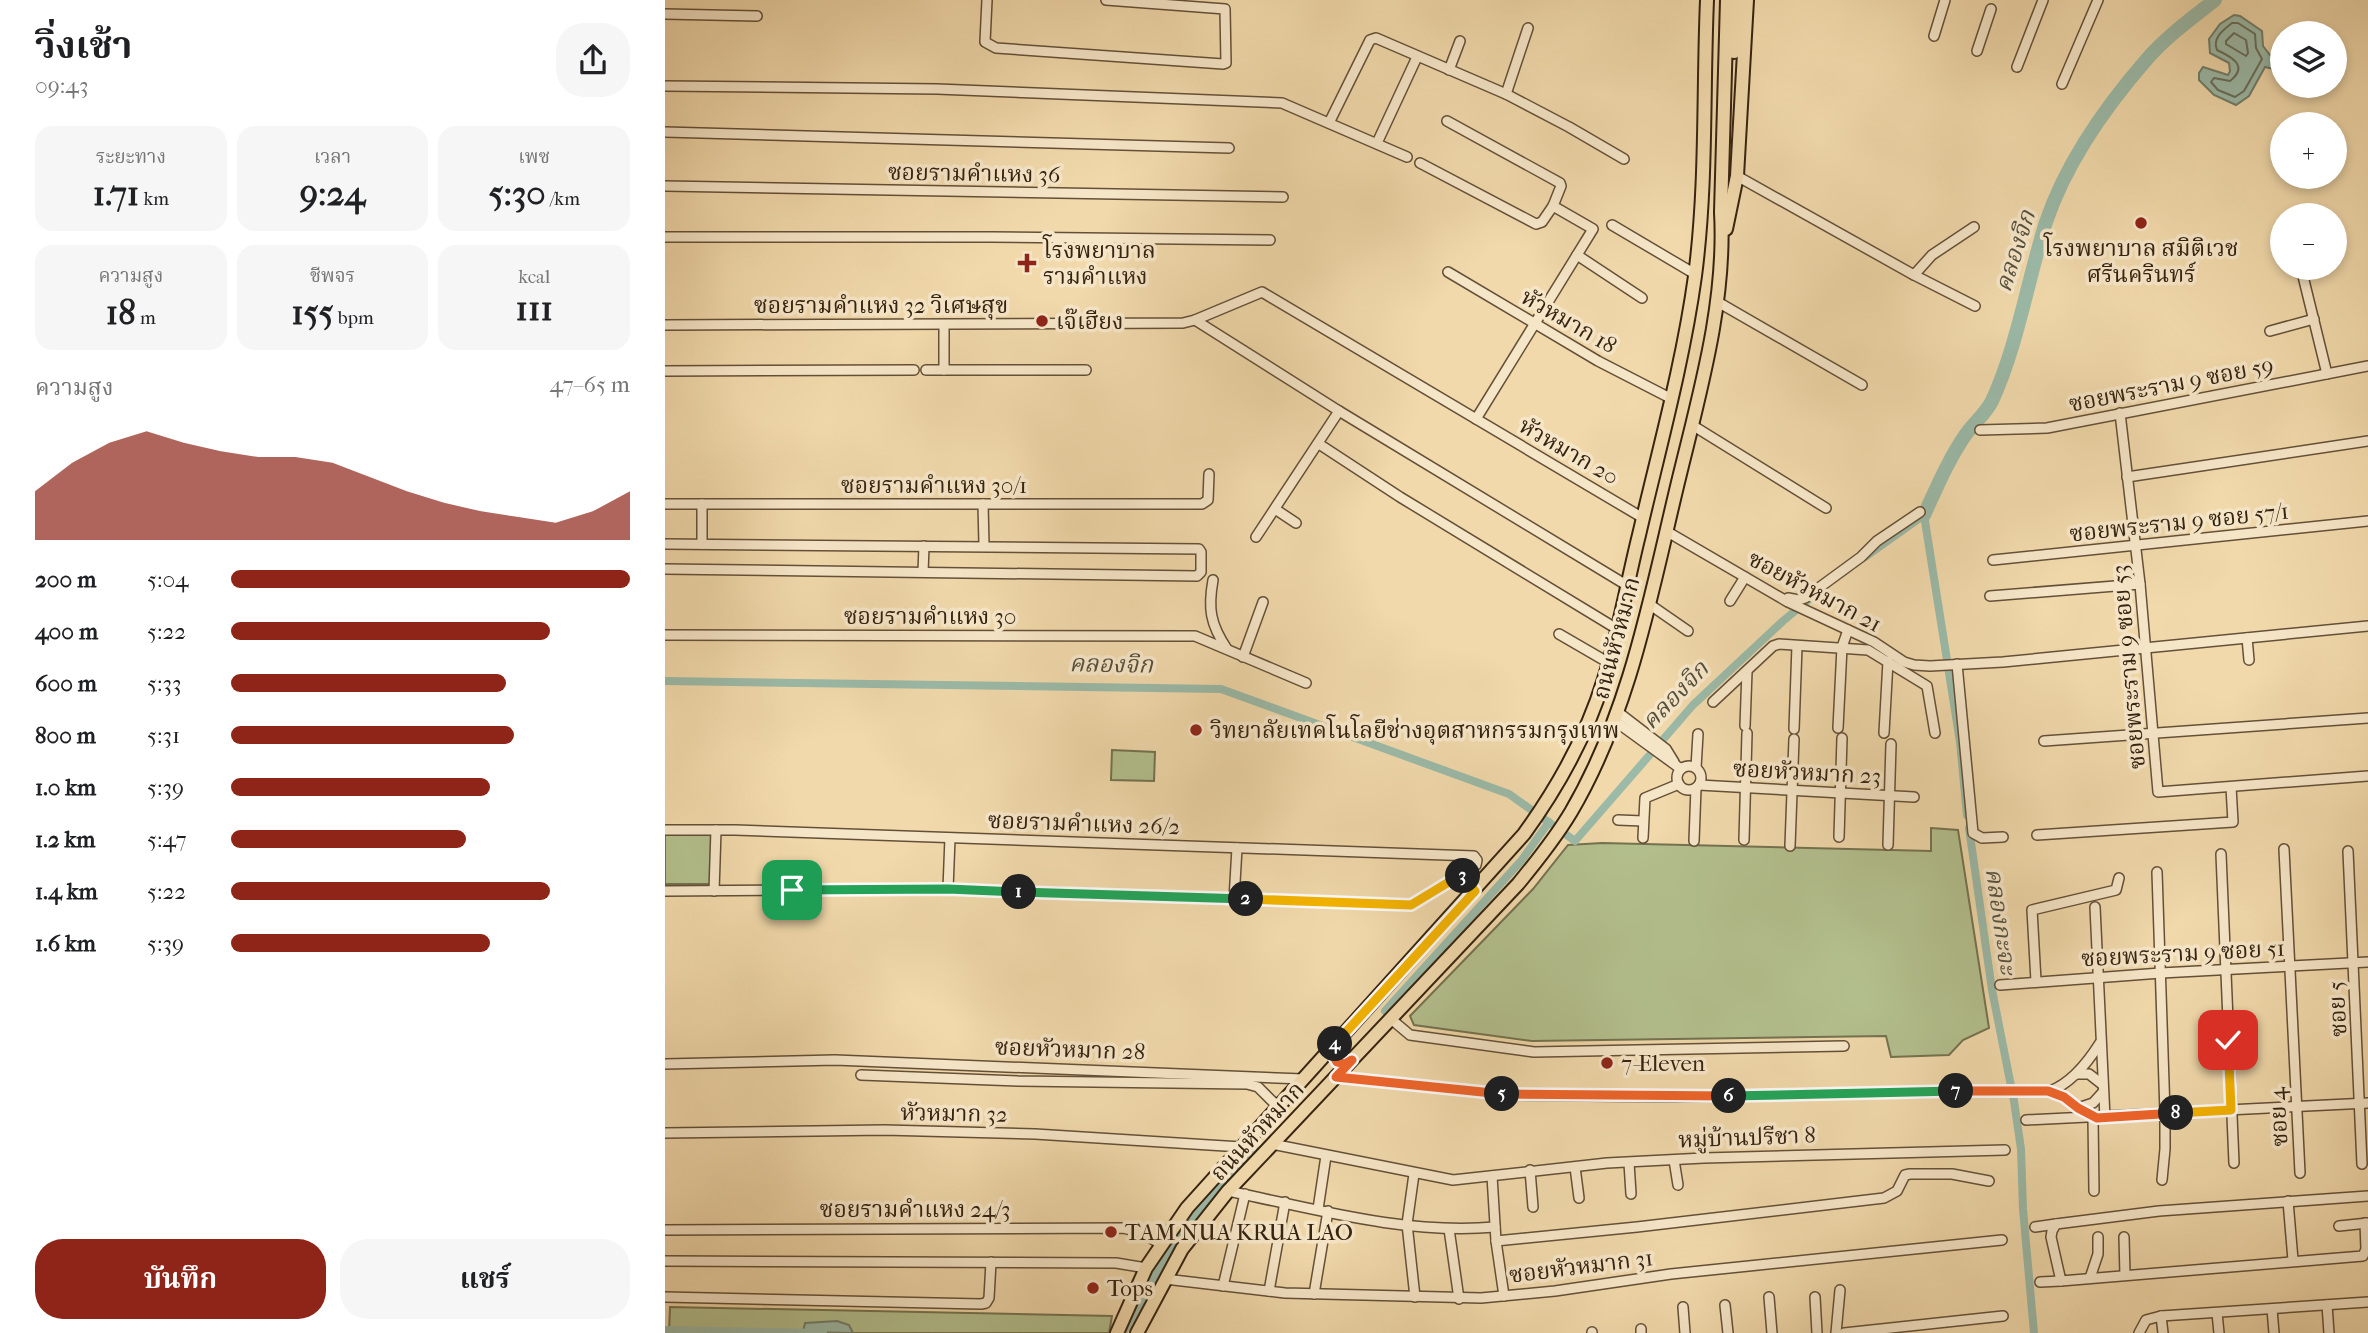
<!DOCTYPE html>
<html lang="th">
<head>
<meta charset="utf-8">
<style>
  :root { --surface:#fff; --page:#f6f6f6; --text:#202124; --muted:#757577; --accent:#8f2418 }
  body { margin:0; font-family:"IM FELL French Canon","Noto Serif Thai",serif; background:var(--page); color:var(--text); height:100vh; display:flex; flex-direction:column; font-size:26px; white-space:nowrap }
  * { box-sizing:border-box; margin:0 }
  p { font-size:23px; color:var(--muted) }
  .icon { flex:none; width:38px; height:38px; fill:none; stroke:currentColor; stroke-width:2; stroke-linecap:round; stroke-linejoin:round }
  .map { position:relative; flex:1; overflow:hidden }
  .drawer { display:flex; flex-direction:column; background:var(--surface); width:665px }
  .drawer>* { flex:none }
  .fabs { position:absolute; left:1605px; top:21px; display:grid; gap:14px }
  .fabs a { display:grid; place-items:center; width:77px; height:77px; border-radius:50%; background:var(--surface); box-shadow:0 4px 10px #0003; font-size:35px }
  .pin { position:absolute; display:grid; place-items:center; width:60px; height:60px; color:#fff; margin:-30px; border-radius:14px; box-shadow:0 4px 10px #0006 }
  .km { position:absolute; width:35px; height:35px; margin:-18px; border-radius:50%; background:#222; color:#fff; font-size:19px; line-height:35px; text-align:center }
  .round { display:grid; place-items:center; flex:none; width:74px; height:74px; border-radius:28px; background:var(--page) }
  .overview { display:flex; align-items:center; justify-content:space-between; height:119px; padding:0 35px }
  h1 { font-size:38px; font-weight:700; line-height:52px }
  .figures { display:grid; grid-template-columns:repeat(3,1fr); gap:10px; height:119px; padding:7px 35px }
  .figures div { display:grid; align-content:center; border-radius:18px; background:var(--page); text-align:center }
  .figures b { font-size:35px; font-weight:700 }
  .figures small { font-size:19px; font-weight:400 }
  .figures p { font-size:19px }
  .chart { height:196px; padding:14px 35px }
  .chart p { display:flex; justify-content:space-between }
  .chart svg { width:100%; height:126px; margin-top:7px; fill:var(--accent); opacity:.7 }
  .primary-button { display:flex; gap:14px; margin-top:auto; padding:14px 35px }
  .primary-button a { flex:1; height:80px; border-radius:28px; background:var(--accent); color:#fff; font-size:28px; font-weight:700; line-height:80px; text-align:center }
  .primary-button a+a { background:var(--page); color:var(--text) }
  ul { padding:0 35px; list-style:none; font-size:23px }
  li { display:grid; grid-template-columns:112px 84px 1fr; align-items:center; height:52px }
  li i { height:18px; border-radius:9px; background:var(--accent) }
  main { display:flex; flex:1; min-height:0 }
  .map>svg:first-child { display:block }
</style>
</head>
<body>
<main>
<section class="drawer">
<div class="overview"><div><h1>วิ่งเช้า</h1><p>09:43</p></div><a class="round"><svg class="icon" aria-label="share" viewBox="0 0 24 24"><path d="M12 15V3M7 8l5-5 5 5M5 13v7h14v-7"/></svg></a></div>
<div class="figures">
<div><p>ระยะทาง</p><b>1.71<small> km</small></b></div>
<div><p>เวลา</p><b>9:24</b></div>
<div><p>เพซ</p><b>5:30<small> /km</small></b></div>
</div>
<div class="figures">
<div><p>ความสูง</p><b>18<small> m</small></b></div>
<div><p>ชีพจร</p><b>155<small> bpm</small></b></div>
<div><p>kcal</p><b>111</b></div>
</div>
<div class="chart"><p><span>ความสูง</span>47–65 m</p>
<svg viewBox="0 0 160 44" preserveAspectRatio="none"><path d="M0 44V27L10 17L20 10L30 6L40 10L50 13L60 15L70 15L80 17L90 22L100 27L110 31L120 34L130 36L140 38L150 34L160 27V44z"/></svg>
</div>
<ul>
<li><b>200 m</b>5:04<i style="width:100%"></i></li>
<li><b>400 m</b>5:22<i style="width:80%"></i></li>
<li><b>600 m</b>5:33<i style="width:69%"></i></li>
<li><b>800 m</b>5:31<i style="width:71%"></i></li>
<li><b>1.0 km</b>5:39<i style="width:65%"></i></li>
<li><b>1.2 km</b>5:47<i style="width:59%"></i></li>
<li><b>1.4 km</b>5:22<i style="width:80%"></i></li>
<li><b>1.6 km</b>5:39<i style="width:65%"></i></li>
</ul>
<div class="primary-button"><a>บันทึก</a><a>แชร์</a></div>
</section>
<div class="map">
<svg width="1703" height="1333" viewBox="0 0 1703 1333">
  <rect width="100%" height="100%" fill="#f1d9ab"/>
  <filter id="stains"><feTurbulence type="fractalNoise" baseFrequency=".00286" numOctaves="4"/><feColorMatrix values="0 0 0 0 .2 0 0 0 0 .09 0 0 0 0 .02 0 0 0 .5 -.17"/></filter>
  <radialGradient id="worn" r=".72"><stop offset=".6" stop-color="#630" stop-opacity="0"/><stop offset="1" stop-color="#630" stop-opacity=".3"/></radialGradient>
  <g fill="#b3c08e" stroke="#747250" stroke-width="2">
    <polygon points="447,750 490,752 489,781 446,780"/>
    <polygon points="1266,828 1293,830 1324,1028 1298,1040 1284,1055 1226,1057 1221,1036 867,1041 749,1025 745,1016 868,889 903,845 937,843 1266,851"/>
    <rect x="0" y="835" width="46" height="49"/>
    <polygon points="5,1307 447,1316 444,1333 4,1333"/>
  </g>
  <g fill="#9bbaa8" stroke="#727e6c" stroke-width="2">
    <polygon points="1569,15 1575,16 1597,31 1598,46 1605,55 1613,51 1617,44 1617,67 1613,65 1608,69 1600,67 1584,96 1571,105 1549,95 1534,80 1534,73 1538,67 1563,75 1565,71 1564,63 1545,53 1544,39 1555,24"/>
    <polygon points="172,1321 184,1325 188,1333 138,1332 140,1323"/>
  </g>
  <g fill="none" stroke-linecap="round" stroke-linejoin="round">
    <g stroke="#686e5c" stroke-width="2">
      <path d="M 1567,23 L 1573,23 L 1590,34 L 1591,48 L 1597,59 L 1579,91 L 1570,97 L 1553,90 L 1546,82 L 1549,78 L 1565,81 C 1584,66 1567,57 1552,50 C 1547,38 1558,30 1567,23 Z"/>
      <polygon points="1569,33 1581,40 1583,53 1581,56 1561,44 1561,41"/>
    </g>
    <g stroke="#9bbaa8" stroke-width="8">
      <polyline points="1200,557 1259,515 1295,742 1302,815"/>
      <polyline points="0,681 556,689 844,794 910,841 1028,705 1118,621 1148,596"/>
      <polyline points="1304,828 1327,990 1349,1101 1356,1149 1358,1209 1369,1333"/>
      <polyline points="720,1011 856,861 884,822"/>
      <polyline points="0,1330 158,1333"/>
      <polyline points="456,1333 459,1331 498,1262 525,1222 589,1149"/>
    </g>
    <path stroke="#9bbaa8" stroke-width="14" d="M 1259,515 C 1272,487 1283,460 1301,434 C 1309,423 1321,413 1327,401 C 1352,347 1363,279 1381,222 C 1401,163 1441,106 1482,59 C 1501,37 1527,18 1550,0"/>
    <defs>
      <g id="minor">
        <polyline points="322,0 320,42 331,48 558,64 561,63 560,9 441,0"/>
        <polyline points="0,14 92,16"/>
        <polyline points="1269,36 1280,0"/>
        <polyline points="1312,51 1326,9"/>
        <polyline points="1352,67 1378,0"/>
        <polyline points="784,70 795,41"/>
        <polyline points="1397,84 1433,0"/>
        <polyline points="0,86 272,89 617,103 742,157"/>
        <polyline points="841,94 863,28"/>
        <polyline points="782,121 895,183 896,186 888,206"/>
        <polyline points="664,123 705,40 711,38 841,94 904,127 959,159"/>
        <polyline points="0,132 564,148"/>
        <polyline points="712,143 752,57"/>
        <polyline points="755,163 871,224 877,222 888,206 928,229 811,419"/>
        <polyline points="1072,176 1249,275 1310,306"/>
        <polyline points="0,186 618,197"/>
        <polyline points="947,225 1030,274"/>
        <polyline points="0,237 326,237 605,240"/>
        <polyline points="912,255 977,298"/>
        <polyline points="1636,268 1662,374"/>
        <polyline points="783,272 933,361 1007,399"/>
        <polyline points="1249,275 1267,255 1309,227"/>
        <polyline points="1051,301 1197,385"/>
        <polyline points="530,320 674,411 591,537"/>
        <polyline points="0,325 518,323 530,320 597,292 978,518"/>
        <polyline points="1605,331 1649,319"/>
        <polyline points="261,370 421,370"/>
        <polyline points="279,370 279,325"/>
        <polyline points="0,371 249,370"/>
        <polyline points="674,411 963,586"/>
        <polyline points="1455,413 1475,584 1493,792 1703,776"/>
        <polyline points="1027,425 1161,508"/>
        <polyline points="1315,430 1382,428 1703,366"/>
        <polyline points="654,444 735,497 952,629"/>
        <polyline points="1462,477 1703,441"/>
        <polyline points="0,504 537,504 543,500 544,474"/>
        <polyline points="37,504 37,544"/>
        <polyline points="318,504 319,545"/>
        <polyline points="610,509 631,523"/>
        <polyline points="1001,531 1123,602 1209,642 1239,662 1249,665 1265,666 1338,662 1703,626"/>
        <polyline points="0,544 534,549 536,552 536,572 532,576 0,569"/>
        <polyline points="1328,560 1703,521"/>
        <polyline points="258,572 259,546"/>
        <path d="M 548,580 C 543,608 545,624 562,649"/>
        <polyline points="1325,596 1475,584"/>
        <polyline points="1123,598 1134,600 1140,598 1196,557 1212,541 1255,512"/>
        <polyline points="1065,601 1080,577"/>
        <polyline points="984,604 1023,631"/>
        <polyline points="894,634 944,663"/>
        <polyline points="0,635 530,636 641,683"/>
        <polyline points="1582,638 1584,660"/>
        <polyline points="578,657 598,602"/>
        <polyline points="1292,664 1308,833 1317,838 1338,837"/>
        <polyline points="1048,702 1108,646 1114,644 1203,650 1262,686 1270,733"/>
        <polyline points="953,712 1001,749 1009,762"/>
        <polyline points="950,721 1016,769"/>
        <polyline points="1080,726 1082,671"/>
        <polyline points="1173,728 1177,647 1183,630"/>
        <polyline points="1129,729 1132,646"/>
        <polyline points="1219,733 1223,661"/>
        <polyline points="1379,741 1703,718"/>
        <circle cx="1024" cy="778" r="12"/>
        <polyline points="1031,768 1033,734"/>
        <polyline points="1034,785 1249,797"/>
        <polyline points="953,820 978,821"/>
        <polyline points="0,830 70,830 809,856 812,860 811,865 746,905 283,889 0,891"/>
        <polyline points="1372,835 1568,822 1566,787"/>
        <polyline points="1174,837 1177,738"/>
        <polyline points="978,838 980,798 1014,784"/>
        <polyline points="1079,840 1082,733"/>
        <polyline points="1029,841 1031,788"/>
        <polyline points="1223,845 1226,744"/>
        <polyline points="1125,846 1129,739"/>
        <polyline points="1619,849 1635,1173"/>
        <polyline points="1683,851 1697,1164"/>
        <polyline points="1556,854 1569,1163"/>
        <polyline points="1492,872 1500,1113 1500,1149 1497,1180"/>
        <polyline points="283,889 285,838"/>
        <polyline points="49,891 51,830"/>
        <polyline points="569,899 572,848"/>
        <polyline points="1430,907 1440,1118"/>
        <polyline points="1371,981 1367,910 1451,890 1454,878"/>
        <polyline points="1335,985 1496,973 1703,962"/>
        <polyline points="726,1019 745,1035 869,1052 1179,1046"/>
        <polyline points="0,1064 170,1060 638,1079"/>
        <polyline points="1411,1074 1424,1074 1438,1085"/>
        <polyline points="196,1075 353,1081 582,1084 593,1087 613,1107"/>
        <polyline points="671,1077 848,1095 1010,1097 1362,1090 1393,1093 1420,1113 1432,1118"/>
        <path d="M 1385,1091 C 1407,1083 1423,1062 1435,1043"/>
        <polyline points="1413,1108 1428,1103 1438,1092"/>
        <polyline points="1428,1118 1429,1191"/>
        <polyline points="1361,1120 1703,1103"/>
        <polyline points="0,1133 219,1130 370,1134 576,1147"/>
        <polyline points="607,1144 788,1180 942,1163 1039,1158 1340,1150"/>
        <polyline points="1009,1160 1013,1185"/>
        <polyline points="964,1163 966,1194"/>
        <polyline points="910,1167 914,1198"/>
        <polyline points="865,1170 868,1207"/>
        <polyline points="749,1174 742,1224 750,1297"/>
        <polyline points="827,1176 831,1241 839,1296"/>
        <path d="M 563,1191 C 650,1209 741,1235 830,1227"/>
        <polyline points="1623,1201 1628,1260"/>
        <polyline points="653,1209 661,1156"/>
        <polyline points="1700,1223 1701,1249 1698,1256 1396,1281 1386,1237 1387,1231 1391,1224 1494,1211 1703,1196"/>
        <polyline points="1674,1226 1703,1223"/>
        <polyline points="1370,1227 1391,1224"/>
        <polyline points="784,1229 794,1299"/>
        <polyline points="0,1230 458,1228 475,1232 496,1244"/>
        <polyline points="1459,1237 1460,1275"/>
        <polyline points="831,1241 972,1227 1219,1198 1232,1191 1240,1175 1245,1174 1287,1174 1324,1181"/>
        <polyline points="0,1261 451,1263 481,1268"/>
        <polyline points="1425,1278 1433,1254 1433,1237"/>
        <polyline points="500,1279 620,1293 816,1298 890,1291 1006,1274 1337,1240"/>
        <polyline points="1375,1282 1396,1281"/>
        <polyline points="558,1286 580,1194"/>
        <polyline points="604,1291 620,1202"/>
        <polyline points="649,1294 663,1211"/>
        <polyline points="0,1297 316,1304 321,1303 324,1298 326,1262"/>
        <polyline points="1104,1297 1107,1333"/>
        <polyline points="1150,1297 1152,1333"/>
        <polyline points="1060,1305 1063,1333"/>
        <polyline points="1662,1305 1664,1333"/>
        <polyline points="1018,1307 1020,1333"/>
        <polyline points="1607,1309 1609,1333"/>
        <polyline points="1552,1313 1554,1333"/>
        <polyline points="1496,1316 1498,1333"/>
        <polyline points="976,1329 976,1333"/>
        <polyline points="927,1332 927,1333"/>
        <polyline points="1171,1333 1175,1290"/>
        <polyline points="1179,1333 1338,1316"/>
        <polyline points="1474,1333 1481,1320 1496,1316 1703,1302"/>
      </g>
      <g id="major">
        <polyline points="1069,52 1071,0"/>
        <polyline points="1061,229 1072,176 1082,0"/>
        <path d="M 452,1333 L 481,1268 L 522,1208 L 859,834 C 893,787 922,735 939,679 C 954,632 962,583 974,535 C 994,449 1018,363 1030,276 C 1042,184 1038,92 1042,0"/>
        <path d="M 472,1333 L 517,1249 L 563,1191 L 853,884 C 872,861 891,837 906,812 C 967,708 987,588 1015,474 C 1036,388 1061,300 1056,212 L 1062,0"/>
      </g>
    </defs>
    <use href="#minor" stroke="#645038" stroke-width="12"/>
    <use href="#major" stroke="#352311" stroke-width="16"/>
    <use href="#minor" stroke="#f6e6c8" stroke-width="9"/>
    <use href="#major" stroke="#f1d9ab" stroke-width="12"/>
  </g>
  <g fill="none" stroke-linecap="round" stroke-linejoin="round">
    <defs>
      <polyline id="split-1" points="127,890 283,889 354,892"/>
      <polyline id="split-2" points="354,892 581,899"/>
      <polyline id="split-3" points="581,899 746,905 797,874 798,876"/>
      <polyline id="split-4" points="670,1044 810,891 798,876"/>
      <polyline id="split-5" points="670,1044 668,1055 672,1062 680,1064 687,1060 671,1077 837,1094"/>
      <polyline id="split-6" points="837,1094 1064,1096"/>
      <polyline id="split-7" points="1064,1096 1291,1091"/>
      <polyline id="split-8" points="1291,1091 1383,1091 1399,1097 1413,1108 1432,1118 1511,1113"/>
      <polyline id="split-9" points="1511,1113 1566,1110 1563,1040"/>
    </defs>
    <use href="#split-1" stroke="#fff" stroke-width="14"/>
    <use href="#split-2" stroke="#fff" stroke-width="14"/>
    <use href="#split-3" stroke="#fff" stroke-width="14"/>
    <use href="#split-4" stroke="#fff" stroke-width="14"/>
    <use href="#split-5" stroke="#fff" stroke-width="14"/>
    <use href="#split-6" stroke="#fff" stroke-width="14"/>
    <use href="#split-7" stroke="#fff" stroke-width="14"/>
    <use href="#split-8" stroke="#fff" stroke-width="14"/>
    <use href="#split-9" stroke="#fff" stroke-width="14"/>
    <use href="#split-1" stroke="#22a559" stroke-width="9"/>
    <use href="#split-2" stroke="#22a559" stroke-width="9"/>
    <use href="#split-3" stroke="#f5b400" stroke-width="9"/>
    <use href="#split-4" stroke="#f5b400" stroke-width="9"/>
    <use href="#split-5" stroke="#f0652b" stroke-width="9"/>
    <use href="#split-6" stroke="#f0652b" stroke-width="9"/>
    <use href="#split-7" stroke="#22a559" stroke-width="9"/>
    <use href="#split-8" stroke="#f0652b" stroke-width="9"/>
    <use href="#split-9" stroke="#f5b400" stroke-width="9"/>
  </g>
  <g fill="#8f2418" stroke="#f6e6c8" stroke-width="2.5">
    <circle cx="1476" cy="223" r="7"/>
    <path d="M358.5 252.5h7v7h7v7h-7v7h-7v-7h-7v-7h7z"/>
    <circle cx="377" cy="321" r="7"/>
    <circle cx="531" cy="730" r="7"/>
    <circle cx="942" cy="1063" r="7"/>
    <circle cx="446" cy="1232" r="7"/>
    <circle cx="428" cy="1288" r="7"/>
  </g>
  <g text-anchor="middle" stroke-width="7" stroke-linejoin="round" paint-order="stroke">
    <g font-size="23" fill="#352311" stroke="#f6e6c8">
      <text transform="translate(309 173) rotate(1)" y="8">ซอยรามคำแหง 36</text>
      <text x="216" y="313">ซอยรามคำแหง 32 วิเศษสุข</text>
      <text transform="translate(904 321) rotate(30)" y="8">หัวหมาก 18</text>
      <text transform="translate(1506 384) rotate(-11)" y="8">ซอยพระราม 9 ซอย 59</text>
      <text transform="translate(904 451) rotate(30)" y="8">หัวหมาก 20</text>
      <text x="269" y="493">ซอยรามคำแหง 30/1</text>
      <text transform="translate(1514 522) rotate(-6)" y="8">ซอยพระราม 9 ซอย 57/1</text>
      <text transform="translate(1150 591) rotate(28)" y="8">ซอยหัวหมาก 21</text>
      <text x="265" y="624">ซอยรามคำแหง 30</text>
      <text transform="translate(951 638) rotate(-75)" y="8">ถนนหัวหมาก</text>
      <text transform="translate(1463 667) rotate(-95)" y="8">ซอยพระราม 9 ซอย 53</text>
      <text transform="translate(1142 772) rotate(3)" y="8">ซอยหัวหมาก 23</text>
      <text transform="translate(419 823) rotate(2)" y="8">ซอยรามคำแหง 26/2</text>
      <text transform="translate(1518 953) rotate(-3)" y="8">ซอยพระราม 9 ซอย 51</text>
      <text transform="translate(1672 1009) rotate(-93)" y="8">ซอย 5</text>
      <text transform="translate(405 1049) rotate(2)" y="8">ซอยหัวหมาก 28</text>
      <text transform="translate(289 1113) rotate(1)" y="8">หัวหมาก 32</text>
      <text transform="translate(1613 1117) rotate(-93)" y="8">ซอย 4</text>
      <text transform="translate(592 1131) rotate(-47)" y="8">ถนนหัวหมาก</text>
      <text transform="translate(1082 1137) rotate(-2)" y="8">หมู่บ้านปรีชา 8</text>
      <text x="250" y="1217">ซอยรามคำแหง 24/3</text>
      <text transform="translate(916 1266) rotate(-7)" y="8">ซอยหัวหมาก 31</text>
    </g>
    <g font-size="23" fill="#352311" stroke="#f6e6c8" text-anchor="start">
      <text x="1476" y="256" text-anchor="middle">โรงพยาบาล สมิติเวช<tspan x="1476" dy="26">ศรีนครินทร์</tspan></text>
      <text x="378" y="258">โรงพยาบาล<tspan x="378" dy="26">รามคำแหง</tspan></text>
      <text x="391" y="329">เจ๊เฮียง</text>
      <text x="545" y="738">วิทยาลัยเทคโนโลยีช่างอุตสาหกรรมกรุงเทพ</text>
      <text x="956" y="1071">7-Eleven</text>
      <text x="460" y="1240">TAM NUA KRUA LAO</text>
      <text x="442" y="1296">Tops</text>
    </g>
    <g font-size="24" font-style="italic" fill="#54503e" stroke="#f6e6c8">
      <text transform="translate(1350 251) rotate(-72)" y="8">คลองจิก</text>
      <text transform="translate(446 664) rotate(1)" y="8">คลองจิก</text>
      <text transform="translate(1010 695) rotate(-46)" y="8">คลองจิก</text>
      <text transform="translate(1336 921) rotate(82)" y="8">คลองกะจะ</text>
    </g>
  </g>
  <rect width="100%" height="100%" filter="url(#stains)"/>
  <rect width="100%" height="100%" fill="url(#worn)"/>
</svg>
<div class="fabs">
<a><svg class="icon" aria-label="layers" viewBox="0 0 24 24"><path d="M12 4l9 5-9 5-9-5zM3 14l9 5 9-5"/></svg></a>
<a>+</a>
<a>−</a>
</div>
<div class="pin" style="left:127px;top:890px;background:#1e9e55"><svg class="icon" aria-label="arrive" viewBox="0 0 24 24"><path d="M6 21V4h12l-3 4 3 4H6"/></svg></div>
<div class="pin" style="left:1563px;top:1040px;background:#d93025"><svg class="icon" aria-label="check" viewBox="0 0 24 24"><path d="M5 12l5 5 9-10"/></svg></div>
<b class="km" style="left:354px;top:892px">1</b>
<b class="km" style="left:581px;top:899px">2</b>
<b class="km" style="left:798px;top:876px">3</b>
<b class="km" style="left:670px;top:1044px">4</b>
<b class="km" style="left:837px;top:1094px">5</b>
<b class="km" style="left:1064px;top:1096px">6</b>
<b class="km" style="left:1291px;top:1091px">7</b>
<b class="km" style="left:1511px;top:1113px">8</b>
</div>
</main>
</body>
</html>
